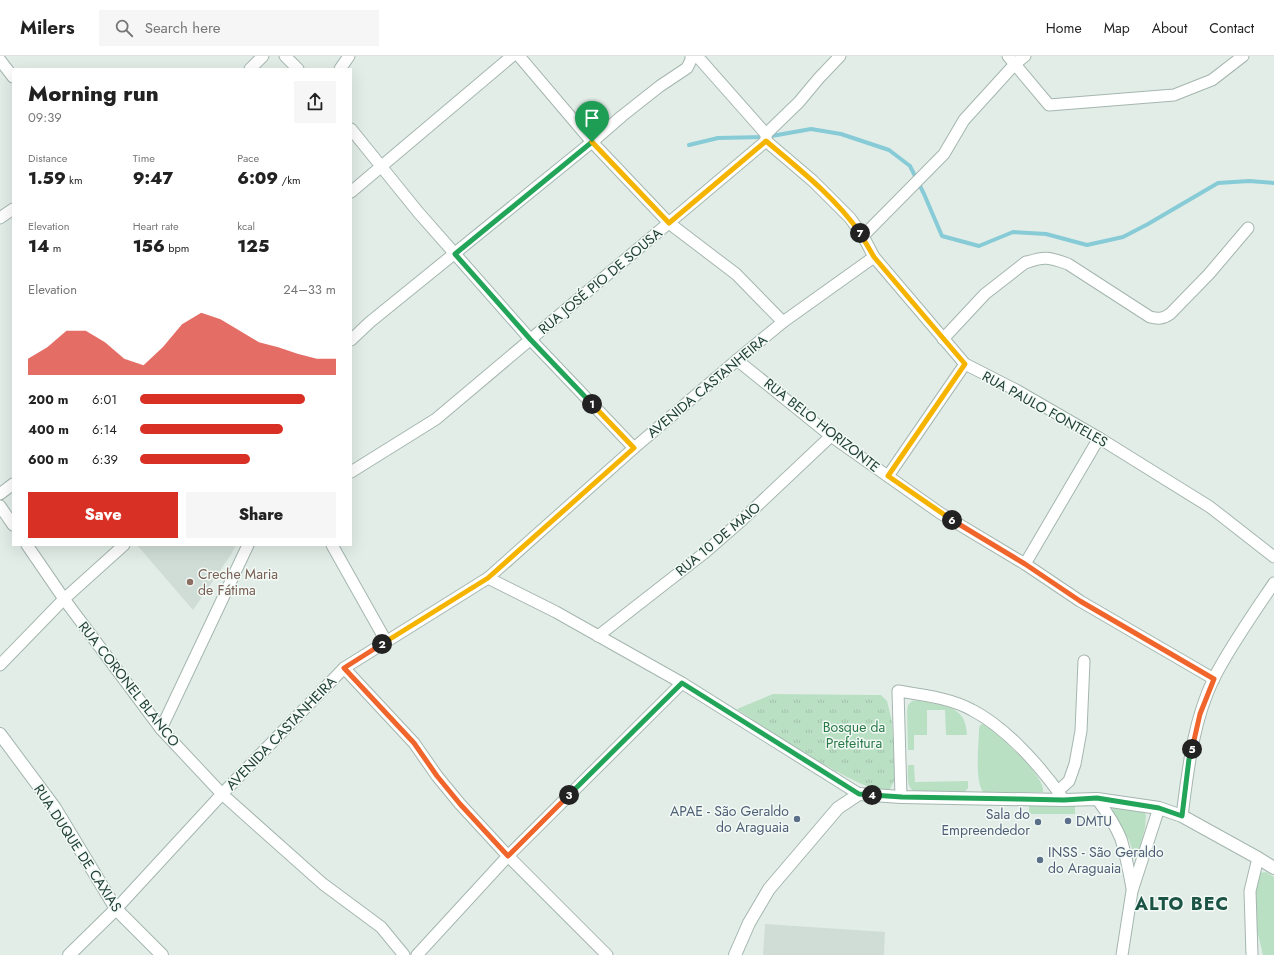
<!DOCTYPE html>
<html lang="en">
<head>
<meta charset="utf-8">
<style>
  :root { --surface:#fff; --page:#f6f6f6; --text:#222; --muted:#767676; --line:#e0e0e0; --accent:#d93025 }
  body { margin:0; font-family:Jost,sans-serif; background:var(--page); color:var(--text); height:100vh; display:flex; flex-direction:column; font-size:15px; white-space:nowrap }
  * { box-sizing:border-box; margin:0 }
  p { font-size:13px; color:var(--muted) }
  .icon { flex:none; width:22px; height:22px; fill:none; stroke:currentColor; stroke-width:2; stroke-linecap:round; stroke-linejoin:round }
  .map { position:relative; flex:1; overflow:hidden }
  .side { position:absolute; left:12px; top:12px; width:340px; height:478px; display:flex; flex-direction:column; background:var(--surface); border-radius:0px; box-shadow:0 4px 16px #0002 }
  .side>* { flex:none }
  .pin { position:absolute; display:grid; place-items:center; width:34px; height:34px; color:#fff; margin:-41px -17px; border-radius:50% 50% 50% 0; rotate:-45deg; box-shadow:0 0 4px #0007 }
  .pin .icon { rotate:45deg }
  .km { position:absolute; width:20px; height:20px; margin:-10px; border-radius:50%; background:#222; color:#fff; font-size:11px; line-height:20px; text-align:center }
  .round { display:grid; place-items:center; flex:none; width:42px; height:42px; border-radius:0px; background:var(--page) }
  .head { display:flex; align-items:center; justify-content:space-between; height:68px; padding:0 16px }
  h1 { font-size:22px; font-weight:800; line-height:30px }
  .figures { display:grid; grid-template-columns:repeat(3,1fr); gap:6px; height:68px; padding:4px 16px }
  .figures div { display:grid; align-content:center }
  .figures b { font-size:17px; font-weight:800 }
  .figures small { font-size:11px; font-weight:400 }
  .figures p { font-size:11px }
  .chart { height:112px; padding:8px 16px }
  .chart p { display:flex; justify-content:space-between }
  .chart svg { width:100%; height:72px; margin-top:4px; fill:var(--accent); opacity:.7 }
  .action { display:flex; gap:8px; margin-top:auto; padding:8px 16px }
  .action a { flex:1; height:46px; border-radius:0px; background:var(--accent); color:#fff; font-size:16px; font-weight:800; line-height:46px; text-align:center }
  .action a+a { background:var(--page); color:var(--text) }
  ul { padding:0 16px; list-style:none; font-size:13px }
  li { display:grid; grid-template-columns:64px 48px 1fr; align-items:center; height:30px }
  li i { height:10px; border-radius:5px; background:var(--accent) }
  header { display:flex; align-items:center; gap:24px; box-sizing:border-box; height:56px; padding:0 20px; background:var(--surface); border-bottom:1px solid var(--line) }
  header strong { font-size:19px }
  nav { display:flex; gap:22px; margin-inline-start:auto; font-size:14px }
  .search { width:280px; height:36px; background:var(--page); display:flex; align-items:center; gap:10px; box-sizing:border-box; padding:0 14px; border-radius:0px; color:var(--muted); font-size:15px }
  .map>svg:first-child { display:block }
</style>
</head>
<body>
<header>
<strong>Milers</strong>
<div class="search"><svg class="icon" aria-label="search" viewBox="0 0 24 24"><circle cx="10" cy="10" r="6"/><path d="M15 15l6 6"/></svg>Search here</div>
<nav><a>Home</a><a>Map</a><a>About</a><a>Contact</a></nav>
</header>
<div class="map">
<svg width="1274" height="899" viewBox="0 0 1274 899">
  <defs>
    <pattern id="park-tufts" width="24" height="20" patternUnits="userSpaceOnUse"><rect width="24" height="20" fill="#bae0c4"/><path d="M3 7l-1-3M5 7V3M7 7l1-3M15 17l-1-3M17 17v-4M19 17l1-3" fill="none" stroke="#a0c1a9"/></pattern>
  </defs>
  <rect width="100%" height="100%" fill="#e2ede8"/>
  <g fill="#d0ddd7">
    <polygon points="137,489 236,489 232,497 193,554"/>
    <polygon points="765,868 885,876 884,899 763,899"/>
  </g>
  <g fill="#bae0c4">
    <path d="M 912,645 C 918,644 925,646 931,647 C 952,651 966,654 967,679 L 946,679 L 945,654 L 927,654 L 927,679 L 914,679 L 914,694 L 908,694 L 907,655 L 908,649 Z"/>
    <path d="M 981,668 L 986,669 C 998,679 1046,720 1043,736 L 984,737 C 974,727 979,687 979,672 Z"/>
    <path d="M 908,709 L 914,709 L 915,726 L 968,725 L 968,732 L 964,737 L 914,735 C 906,731 908,717 908,709 Z"/>
    <rect x="1029" y="750" width="46" height="8"/>
    <polygon points="1113,751 1144,756 1146,759 1145,772 1136,805 1129,784 1112,753"/>
    <polygon points="1266,816 1274,821 1274,899 1263,899 1256,870 1255,829 1259,817"/>
  </g>
  <path fill="url(#park-tufts)" d="M 773,638 L 877,639 L 881,639 L 887,645 L 892,665 L 895,723 L 889,735 C 865,740 761,669 737,653 Z"/>
  <g fill="none" stroke-linecap="round" stroke-linejoin="round">
    <polyline stroke="#87cbd6" stroke-width="4" points="689,89 718,82 766,81 811,73 841,78 889,94 910,110 924,138 942,180 979,190 1013,176 1046,178 1087,189 1123,181 1148,168 1218,127 1249,125 1274,127"/>
    <defs>
      <g id="minor">
        <polyline points="285,0 298,13"/>
        <polyline points="519,0 592,86 669,167 736,218 783,266"/>
        <polyline points="697,0 766,78 766,85"/>
        <polyline points="1008,0 1049,49 1174,39 1212,24 1243,0"/>
        <polyline points="0,4 13,21"/>
        <polyline points="250,13 263,0"/>
        <polyline points="340,13 349,0"/>
        <polyline points="351,73 418,156 530,283 634,392"/>
        <polyline points="766,78 799,46 819,22 840,0"/>
        <polyline points="766,85 813,125 850,162 863,180 874,201 965,308 1016,334 1099,382 1210,451 1274,501"/>
        <polyline points="351,136 512,0"/>
        <polyline points="0,162 13,153"/>
        <polyline points="863,180 944,98 964,64 1015,8 1025,0"/>
        <path d="M 1025,207 C 1044,200 1049,201 1068,208 L 1150,261 C 1158,263 1163,263 1170,258 L 1209,218 L 1248,172"/>
        <polyline points="943,283 985,238 1026,206"/>
        <polyline points="351,284 370,266 592,86 622,60 660,30 687,12 691,4 691,0"/>
        <polyline points="737,304 831,380 940,457 1025,508 1080,545 1214,623"/>
        <polyline points="351,416 436,363 766,85"/>
        <polyline points="888,420 965,308"/>
        <polyline points="0,438 13,428"/>
        <polyline points="0,450 13,469"/>
        <polyline points="27,489 64,543 161,673 222,738 323,828 381,871 404,899"/>
        <polyline points="332,489 386,585"/>
        <polyline points="1025,508 1099,382"/>
        <polyline points="488,522 556,556 682,627 859,738"/>
        <polyline points="598,580 703,498 742,464 831,380"/>
        <polyline points="0,609 64,543 124,489"/>
        <polyline points="344,612 414,687 437,720 460,748 508,800 607,899"/>
        <polyline points="161,673 248,489"/>
        <polyline points="1058,735 1069,725 1075,708 1081,675 1084,605"/>
        <path d="M 901,741 L 898,635 C 923,639 950,642 972,654 C 1007,672 1042,712 1064,744"/>
        <path d="M 1097,743 C 1106,755 1115,768 1121,783 C 1126,799 1129,816 1132,832"/>
        <path d="M 1182,760 C 1188,714 1193,665 1214,622 C 1231,589 1253,558 1274,527"/>
        <polyline points="116,853 222,738 344,612 488,522 634,392 737,304 783,266 874,201"/>
        <polyline points="417,899 508,800 682,627"/>
        <polyline points="1122,899 1132,835 1159,752"/>
        <polyline points="1252,899 1250,835 1258,802"/>
      </g>
      <g id="tertiary">
        <polyline points="0,678 55,752 116,853 162,899"/>
        <polyline points="69,899 116,853"/>
        <polyline points="735,899 749,867 769,833 838,752 859,738 901,741 1064,744 1097,743 1159,752 1182,760 1258,802 1274,812"/>
      </g>
    </defs>
    <use href="#minor" stroke="#a4b6af" stroke-width="13"/>
    <use href="#tertiary" stroke="#a4b6af" stroke-width="14"/>
    <use href="#minor" stroke="#fff" stroke-width="11"/>
    <use href="#tertiary" stroke="#fff" stroke-width="12"/>
  </g>
  <g fill="none" stroke-linecap="round" stroke-linejoin="round">
    <defs>
      <polyline id="split-1" points="592,86 455,198 530,283 592,348"/>
      <polyline id="split-2" points="382,588 488,522 634,392 592,348"/>
      <polyline id="split-3" points="382,588 344,612 414,687 437,720 460,748 508,800 569,739"/>
      <polyline id="split-4" points="569,739 682,627 859,738 872,739"/>
      <polyline id="split-5" points="872,739 902,741 1019,743 1064,744 1097,742 1159,752 1182,760 1189,703 1192,693"/>
      <polyline id="split-6" points="952,464 1025,508 1080,545 1214,623 1200,658 1192,693"/>
      <polyline id="split-7" points="860,177 874,201 965,308 888,420 952,464"/>
      <path id="split-8" d="M 592,86 L 669,167 L 766,85 C 799,113 835,141 860,177"/>
    </defs>
    <use href="#split-1" stroke="#fff" stroke-width="8"/>
    <use href="#split-2" stroke="#fff" stroke-width="8"/>
    <use href="#split-3" stroke="#fff" stroke-width="8"/>
    <use href="#split-4" stroke="#fff" stroke-width="8"/>
    <use href="#split-5" stroke="#fff" stroke-width="8"/>
    <use href="#split-6" stroke="#fff" stroke-width="8"/>
    <use href="#split-7" stroke="#fff" stroke-width="8"/>
    <use href="#split-8" stroke="#fff" stroke-width="8"/>
    <use href="#split-1" stroke="#22a559" stroke-width="5"/>
    <use href="#split-2" stroke="#f5b400" stroke-width="5"/>
    <use href="#split-3" stroke="#f0652b" stroke-width="5"/>
    <use href="#split-4" stroke="#22a559" stroke-width="5"/>
    <use href="#split-5" stroke="#22a559" stroke-width="5"/>
    <use href="#split-6" stroke="#f0652b" stroke-width="5"/>
    <use href="#split-7" stroke="#f5b400" stroke-width="5"/>
    <use href="#split-8" stroke="#f5b400" stroke-width="5"/>
  </g>
  <circle fill="#8d6e63" stroke="#f3faf6" stroke-width="1.5" cx="190" cy="526" r="4"/>
  <g fill="#5c6f8a" stroke="#f3faf6" stroke-width="1.5">
    <circle cx="797" cy="763" r="4"/>
    <circle cx="1068" cy="765" r="4"/>
    <circle cx="1038" cy="766" r="4"/>
    <circle cx="1040" cy="804" r="4"/>
  </g>
  <g text-anchor="middle" stroke-width="3" stroke-linejoin="round" paint-order="stroke">
    <g font-size="14" fill="#214037" stroke="#f3faf6">
      <text transform="translate(600 225) rotate(-40)" y="5">RUA JOSÉ PIO DE SOUSA</text>
      <text transform="translate(707 330) rotate(-40)" y="5">AVENIDA CASTANHEIRA</text>
      <text transform="translate(1045 353) rotate(29)" y="5">RUA PAULO FONTELES</text>
      <text transform="translate(822 369) rotate(38)" y="5">RUA BELO HORIZONTE</text>
      <text transform="translate(718 483) rotate(-40)" y="5">RUA 10 DE MAIO</text>
      <text transform="translate(129 628) rotate(52)" y="5">RUA CORONEL BLANCO</text>
      <text transform="translate(281 677) rotate(-46)" y="5">AVENIDA CASTANHEIRA</text>
      <text transform="translate(78 792) rotate(57)" y="5">RUA DUQUE DE CAXIAS</text>
    </g>
    <g font-size="14" fill="#785e54" stroke="#f3faf6" text-anchor="start">
      <text x="198" y="523">Creche Maria<tspan x="198" dy="16">de Fátima</tspan></text>
    </g>
    <g font-size="14" fill="#287946" stroke="#f3faf6">
      <text x="854" y="676">Bosque da<tspan x="854" dy="16">Prefeitura</tspan></text>
    </g>
    <g font-size="14" fill="#4e5e75" stroke="#f3faf6" text-anchor="end">
      <text x="789" y="760">APAE - São Geraldo<tspan x="789" dy="16">do Araguaia</tspan></text>
      <text x="1030" y="763">Sala do<tspan x="1030" dy="16">Empreendedor</tspan></text>
      <text x="1076" y="770" text-anchor="start">DMTU</text>
      <text x="1048" y="801" text-anchor="start">INSS - São Geraldo<tspan x="1048" dy="16">do Araguaia</tspan></text>
    </g>
    <g font-size="18" font-weight="bold" letter-spacing="1" fill="#1b5345" stroke="#f3faf6">
      <text x="1182" y="854">ALTO BEC</text>
    </g>
  </g>
</svg>
<div class="pin" style="left:592px;top:86px;background:#1e9e55"><svg class="icon" aria-label="arrive" viewBox="0 0 24 24"><path d="M6 21V4h12l-3 4 3 4H6"/></svg></div>
<b class="km" style="left:592px;top:348px">1</b>
<b class="km" style="left:382px;top:588px">2</b>
<b class="km" style="left:569px;top:739px">3</b>
<b class="km" style="left:872px;top:739px">4</b>
<b class="km" style="left:1192px;top:693px">5</b>
<b class="km" style="left:952px;top:464px">6</b>
<b class="km" style="left:860px;top:177px">7</b>
<section class="side">
<div class="head"><div><h1>Morning run</h1><p>09:39</p></div><a class="round"><svg class="icon" aria-label="share" viewBox="0 0 24 24"><path d="M12 15V3M7 8l5-5 5 5M5 13v7h14v-7"/></svg></a></div>
<div class="figures">
<div><p>Distance</p><b>1.59<small> km</small></b></div>
<div><p>Time</p><b>9:47</b></div>
<div><p>Pace</p><b>6:09<small> /km</small></b></div>
</div>
<div class="figures">
<div><p>Elevation</p><b>14<small> m</small></b></div>
<div><p>Heart rate</p><b>156<small> bpm</small></b></div>
<div><p>kcal</p><b>125</b></div>
</div>
<div class="chart"><p><span>Elevation</span>24–33 m</p>
<svg viewBox="0 0 160 44" preserveAspectRatio="none"><path d="M0 44V34L10 27L20 17L30 17L40 24L50 34L60 38L70 27L80 13L90 6L100 10L110 17L120 24L130 27L140 31L150 34L160 34V44z"/></svg>
</div>
<ul>
<li><b>200 m</b>6:01<i style="width:84%"></i></li>
<li><b>400 m</b>6:14<i style="width:73%"></i></li>
<li><b>600 m</b>6:39<i style="width:56%"></i></li>
</ul>
<div class="action"><a>Save</a><a>Share</a></div>
</section>
</div>
</body>
</html>
